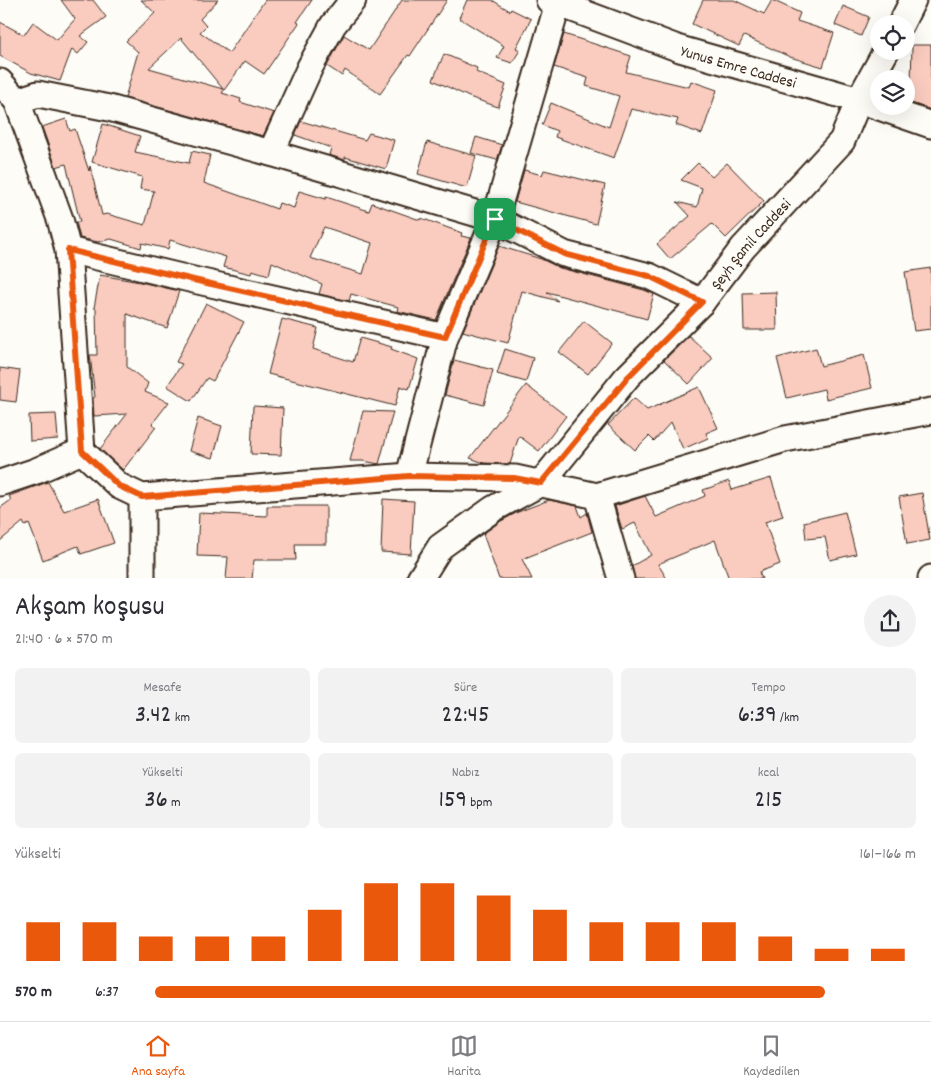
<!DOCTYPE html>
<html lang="tr">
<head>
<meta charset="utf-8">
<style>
  :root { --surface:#fff; --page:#f2f2f3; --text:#2b2b33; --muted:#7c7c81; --line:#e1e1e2; --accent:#ea580c }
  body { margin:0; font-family:Dekko,sans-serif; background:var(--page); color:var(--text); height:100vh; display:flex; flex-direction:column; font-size:19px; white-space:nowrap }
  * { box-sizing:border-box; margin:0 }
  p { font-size:16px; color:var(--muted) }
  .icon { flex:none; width:28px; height:28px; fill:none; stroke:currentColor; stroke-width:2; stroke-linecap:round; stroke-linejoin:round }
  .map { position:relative; height:578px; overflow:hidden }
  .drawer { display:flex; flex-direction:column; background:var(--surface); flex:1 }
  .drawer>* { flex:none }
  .tools { position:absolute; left:870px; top:15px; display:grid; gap:10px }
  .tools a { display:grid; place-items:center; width:45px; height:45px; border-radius:50%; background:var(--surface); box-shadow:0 5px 20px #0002; font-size:25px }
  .pin { position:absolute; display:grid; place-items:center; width:42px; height:42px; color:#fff; margin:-21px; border-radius:10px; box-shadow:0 2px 8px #0006 }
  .round { display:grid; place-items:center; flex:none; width:52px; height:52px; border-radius:26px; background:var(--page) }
  .headline { display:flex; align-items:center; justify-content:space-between; height:85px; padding:0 15px }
  h1 { font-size:28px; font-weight:600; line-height:38px }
  .stats { display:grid; grid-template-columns:repeat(3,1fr); gap:8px; height:85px; padding:5px 15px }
  .stats div { display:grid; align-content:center; border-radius:8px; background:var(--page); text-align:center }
  .stats b { font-size:25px; font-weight:600 }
  .stats small { font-size:14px; font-weight:400 }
  .stats p { font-size:14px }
  .chart { height:140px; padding:10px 15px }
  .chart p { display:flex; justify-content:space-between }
  .chart svg { width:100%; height:90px; margin-top:5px; stroke:var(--accent); stroke-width:6 }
  ul { padding:0 15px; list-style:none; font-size:16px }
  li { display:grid; grid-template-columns:80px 60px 1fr; align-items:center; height:38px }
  li i { height:12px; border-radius:6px; background:var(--accent) }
  .tab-bar { display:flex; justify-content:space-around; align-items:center; height:70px; border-top:1px solid var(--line); background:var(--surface); font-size:14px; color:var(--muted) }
  .tab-bar a { display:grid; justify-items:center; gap:2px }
  .tab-bar .current { color:var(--accent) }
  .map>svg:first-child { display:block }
</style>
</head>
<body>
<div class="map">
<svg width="931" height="579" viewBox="0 0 931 579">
  <rect width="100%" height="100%" fill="#fdfcf7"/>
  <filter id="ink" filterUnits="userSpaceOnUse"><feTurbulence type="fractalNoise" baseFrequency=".02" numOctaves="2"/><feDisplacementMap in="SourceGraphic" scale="10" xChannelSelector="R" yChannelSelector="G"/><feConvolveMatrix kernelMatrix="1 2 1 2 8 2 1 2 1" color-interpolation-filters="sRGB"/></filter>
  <g filter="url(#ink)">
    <g fill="#facbbf" stroke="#3b2a1e" fill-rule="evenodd">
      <polygon points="61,0 93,0 106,17 80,36 88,42 78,54 72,49 60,81 31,73 0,56 0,22 24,35 33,22 57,40 75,19"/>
      <path d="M 141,0 L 218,0 L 200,19 L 206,26 L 200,32 L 229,53 L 265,0 L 312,0 L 297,22 L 299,23 L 264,74 L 245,61 L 222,93 L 241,99 L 240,102 L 274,113 L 263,136 L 125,98 L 138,52 L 126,41 L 155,13 ZM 181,38 L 223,89 L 149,68 Z"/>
      <polygon points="402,0 447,0 410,56 408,55 380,94 345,70 342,76 327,66 344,35 369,50"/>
      <polygon points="467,0 492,0 510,11 511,9 531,19 516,48 520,50 512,63 497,58 504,46 459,18"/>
      <polygon points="703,0 734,0 764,14 772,0 800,13 797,21 834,33 823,67 790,57 744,36 739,46 692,24"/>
      <polygon points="843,6 869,17 861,36 835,25"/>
      <polygon points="564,34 631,56 626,72 689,87 691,81 717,90 702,134 676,125 678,119 631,109 614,158 555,137 557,131 542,125 551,103 609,127 619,96 586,86 588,78 554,67"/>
      <polygon points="912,45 931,45 931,110 906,101 906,84 911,84"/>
      <polygon points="444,54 477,68 476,72 506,85 498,107 469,97 433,80"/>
      <path d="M 66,119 L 70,131 L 75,129 L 89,171 L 90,166 L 102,215 L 107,214 L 145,225 L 154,191 L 140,189 L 142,177 L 92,162 L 103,124 L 140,136 L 135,152 L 189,163 L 192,151 L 210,155 L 204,183 L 277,209 L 279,203 L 294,208 L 299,191 L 326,199 L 326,197 L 369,211 L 372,203 L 420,220 L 421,218 L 462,233 L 461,236 L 471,238 L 436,320 L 397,311 L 398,307 L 351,294 L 349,301 L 319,294 L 322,284 L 272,262 L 269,275 L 252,270 L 251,274 L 223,267 L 226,257 L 170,240 L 168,249 L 142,243 L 141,248 L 111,239 L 98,242 L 80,238 L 76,222 L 80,222 L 66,164 L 56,167 L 42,127 ZM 324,227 L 372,243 L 363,274 L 310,258 Z"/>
      <polygon points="301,121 365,140 369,133 394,140 386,169 345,157 345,160 329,155 331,148 295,135"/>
      <polygon points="476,137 502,145 497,160 471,153"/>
      <polygon points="427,142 476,156 467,188 418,174"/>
      <polygon points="698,163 712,177 727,163 764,201 726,238 712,224 670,259 657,244 690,216 677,202 697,207 702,188 681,180"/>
      <polygon points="524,170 542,175 544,170 605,185 596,224 515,202"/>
      <polygon points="499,246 541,259 560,268 644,290 654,294 647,319 547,292 558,301 522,291 508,343 466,332 463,331"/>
      <polygon points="931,268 931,329 914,331 905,272"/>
      <polygon points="100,275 140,282 179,291 167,328 127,314 127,367 148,383 145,392 169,402 152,424 156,427 123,470 100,449 127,414 94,416 93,398 95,397 90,355 97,355 96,308 94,308"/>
      <polygon points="776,292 777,330 744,330 743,293"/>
      <polygon points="206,303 244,322 213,381 207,378 191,401 167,386 182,364 176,362"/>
      <polygon points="282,319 318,328 313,349 353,362 360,338 392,347 391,349 418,359 409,389 400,386 395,406 268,374"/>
      <polygon points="584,321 612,343 588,374 559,352"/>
      <polygon points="689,336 713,358 689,384 664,360"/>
      <polygon points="816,348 821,366 864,355 872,388 826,399 824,389 787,398 777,358"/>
      <polygon points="505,349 533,358 526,382 497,374"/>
      <polygon points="454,360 493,370 484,405 445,395"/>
      <polygon points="0,368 20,371 16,402 0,400"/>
      <polygon points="526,385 566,416 539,451 519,436 510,464 484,463 470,458"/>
      <polygon points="699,387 718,428 706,433 708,438 683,449 671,422 654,441 649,436 635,450 608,425 634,398 647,410"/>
      <polygon points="253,406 283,408 281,455 251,454"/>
      <polygon points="363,411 393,412 379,464 363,461 350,461"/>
      <polygon points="56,414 58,439 30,441 29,415"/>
      <polygon points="198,418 222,426 213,458 189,451"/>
      <polygon points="771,478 783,516 765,522 780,564 759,572 762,579 729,579 715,540 658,564 667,579 635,579 632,566 651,555 635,523 622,529 615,506 645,496 656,517 705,496 703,490 729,481 732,490"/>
      <polygon points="48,482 64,511 98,499 114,543 81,554 78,546 43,560 29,524 25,526 23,522 0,541 0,508 11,500 9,496"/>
      <polygon points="922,493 930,540 907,544 899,497"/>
      <polygon points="383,499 414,501 411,554 381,552"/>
      <polygon points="549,500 577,506 581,517 587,513 592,532 522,559 532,579 499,579 483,534 501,521 518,512"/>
      <polygon points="267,506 326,506 326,544 295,544 296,560 254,560 252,579 226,579 228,557 197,556 199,513 267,516"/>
      <polygon points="845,512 856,554 830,560 825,537 806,539 804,522"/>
    </g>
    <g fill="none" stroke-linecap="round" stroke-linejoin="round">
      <defs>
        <g id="minor">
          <path id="s1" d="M 549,0 L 680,49 L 859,100 L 931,125"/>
          <polyline points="901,24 913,0"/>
          <polyline points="0,82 17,101 60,219 68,250 82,451"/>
          <polyline points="17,101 38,94 109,108 271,153 495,219 564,254 649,276 702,302"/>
          <polyline points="271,153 310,67 333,25 353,0"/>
          <polyline points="68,250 198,281 445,337"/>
          <polyline points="409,476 445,337 495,219 559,0"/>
          <polyline points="0,483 36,471 82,451 119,486 142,497 409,476 515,478 597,496 785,439 931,411"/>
          <polyline points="597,496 621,579"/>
          <polyline points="142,579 142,497"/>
          <path id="s2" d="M 420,579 L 440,547 L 493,509 L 541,483 L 627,377 L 702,302 L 743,248 L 842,141 L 859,100 L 886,51"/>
          <polyline points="931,579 931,578"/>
        </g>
      </defs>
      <use href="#minor" stroke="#3b2a1e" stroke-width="29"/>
      <use href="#minor" stroke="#fdfcf7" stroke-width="25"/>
    </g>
  </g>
  <g fill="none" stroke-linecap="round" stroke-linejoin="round" filter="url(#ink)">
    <defs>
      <polygon id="route" points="495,219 564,254 649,276 702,302 628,377 541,483 514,478 409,476 142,497 119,486 82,451 68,250 198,281 445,337"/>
    </defs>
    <use href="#route" stroke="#fff" stroke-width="10"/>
    <use href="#route" stroke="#ea580c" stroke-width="6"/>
  </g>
  <g text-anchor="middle" stroke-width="4" stroke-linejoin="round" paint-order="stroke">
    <g font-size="16" fill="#3b2a1e" stroke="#fdfcf7">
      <text dy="6" stroke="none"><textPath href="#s1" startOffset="201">Yunus Emre Caddesi</textPath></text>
      <text dy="6" stroke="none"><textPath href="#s2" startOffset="476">Şeyh Şamil Caddesi</textPath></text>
    </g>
  </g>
</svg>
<div class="tools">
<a><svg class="icon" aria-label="locate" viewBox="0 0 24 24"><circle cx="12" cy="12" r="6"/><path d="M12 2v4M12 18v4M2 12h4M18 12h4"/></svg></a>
<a><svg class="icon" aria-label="layers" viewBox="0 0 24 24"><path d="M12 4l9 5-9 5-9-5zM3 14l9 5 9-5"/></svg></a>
</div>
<div class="pin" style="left:495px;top:219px;background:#1e9e55"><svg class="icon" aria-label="arrive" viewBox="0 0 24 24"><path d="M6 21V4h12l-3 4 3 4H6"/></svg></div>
</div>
<section class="drawer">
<div class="headline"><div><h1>Akşam koşusu</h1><p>21:40 · 6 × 570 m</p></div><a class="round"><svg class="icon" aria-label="share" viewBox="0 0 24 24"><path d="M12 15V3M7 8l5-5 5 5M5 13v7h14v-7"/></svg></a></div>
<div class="stats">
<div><p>Mesafe</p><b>3.42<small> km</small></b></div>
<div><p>Süre</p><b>22:45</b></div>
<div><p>Tempo</p><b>6:39<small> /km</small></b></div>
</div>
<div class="stats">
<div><p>Yükselti</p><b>36<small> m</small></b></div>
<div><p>Nabız</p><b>159<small> bpm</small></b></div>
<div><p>kcal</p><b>215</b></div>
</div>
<div class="chart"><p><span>Yükselti</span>161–166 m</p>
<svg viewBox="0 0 160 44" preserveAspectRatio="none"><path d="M5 44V25M15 44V25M25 44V32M35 44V32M45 44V32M55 44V19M65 44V6M75 44V6M85 44V12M95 44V19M105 44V25M115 44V25M125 44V25M135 44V32M145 44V38M155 44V38"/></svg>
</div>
<ul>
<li><b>570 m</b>6:37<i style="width:88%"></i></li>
</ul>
</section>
<nav class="tab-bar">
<a class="current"><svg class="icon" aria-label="home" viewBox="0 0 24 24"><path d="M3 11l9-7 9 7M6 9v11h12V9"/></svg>Ana sayfa</a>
<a><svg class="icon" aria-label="map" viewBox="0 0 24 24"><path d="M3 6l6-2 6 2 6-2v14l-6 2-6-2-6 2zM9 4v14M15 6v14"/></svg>Harita</a>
<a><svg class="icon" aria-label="saved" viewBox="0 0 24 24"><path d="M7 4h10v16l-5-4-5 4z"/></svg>Kaydedilen</a>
</nav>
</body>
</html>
